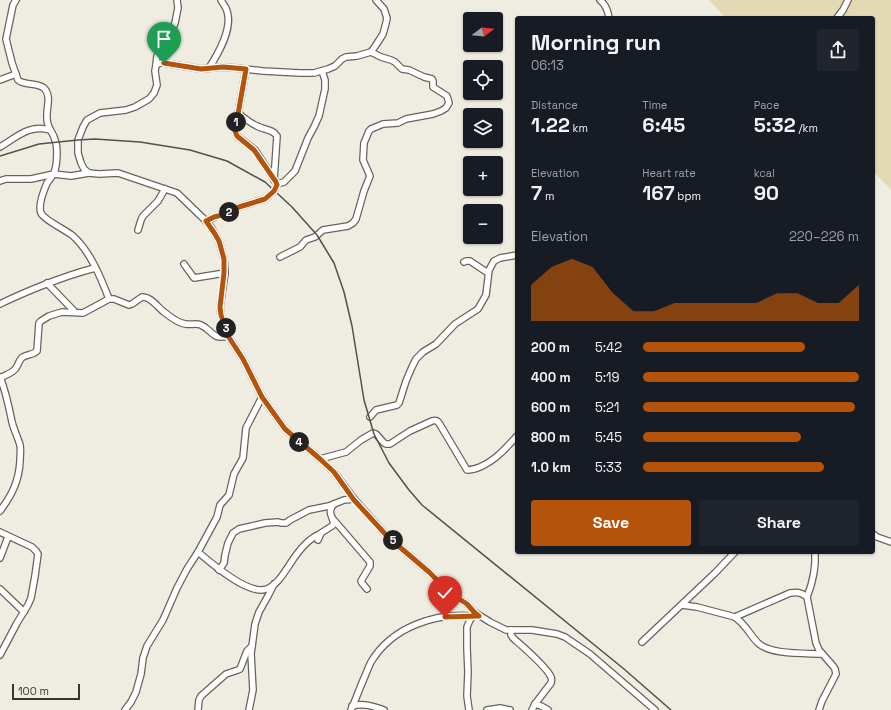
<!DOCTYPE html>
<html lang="en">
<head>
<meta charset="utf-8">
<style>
  :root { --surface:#171b24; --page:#20242c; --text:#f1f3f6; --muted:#9ea1a6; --accent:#b45309 }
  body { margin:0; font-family:"Space Grotesk",sans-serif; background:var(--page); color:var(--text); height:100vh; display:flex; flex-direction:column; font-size:15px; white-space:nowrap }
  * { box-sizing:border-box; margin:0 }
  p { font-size:13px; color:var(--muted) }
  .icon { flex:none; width:22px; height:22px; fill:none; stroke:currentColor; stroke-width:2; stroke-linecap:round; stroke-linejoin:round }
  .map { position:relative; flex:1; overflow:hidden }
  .side { position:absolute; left:515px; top:16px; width:360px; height:538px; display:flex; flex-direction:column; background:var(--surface); border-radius:4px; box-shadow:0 1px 3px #0004 }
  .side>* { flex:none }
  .needle { width:26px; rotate:74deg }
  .fabs { position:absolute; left:463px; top:12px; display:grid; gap:8px }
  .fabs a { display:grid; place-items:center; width:40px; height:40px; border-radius:4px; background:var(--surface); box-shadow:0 1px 3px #0004; font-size:20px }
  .scale { position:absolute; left:12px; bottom:10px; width:68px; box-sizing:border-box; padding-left:4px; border:2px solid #363531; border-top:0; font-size:11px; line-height:14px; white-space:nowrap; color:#363531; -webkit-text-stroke:3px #efece2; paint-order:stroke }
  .pin { position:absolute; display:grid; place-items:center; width:34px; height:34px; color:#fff; margin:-41px -17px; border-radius:50% 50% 50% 0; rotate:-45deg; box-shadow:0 0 4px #0007 }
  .pin .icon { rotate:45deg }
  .km { position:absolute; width:20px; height:20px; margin:-10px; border-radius:50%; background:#222; color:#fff; font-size:11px; line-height:20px; text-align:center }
  .round { display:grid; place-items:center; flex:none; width:42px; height:42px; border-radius:4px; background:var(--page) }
  .overview { display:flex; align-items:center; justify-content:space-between; height:68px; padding:0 16px }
  h1 { font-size:22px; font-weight:700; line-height:30px }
  .figures { display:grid; grid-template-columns:repeat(3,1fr); gap:6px; height:68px; padding:4px 16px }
  .figures div { display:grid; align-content:center }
  .figures b { font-size:20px; font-weight:700 }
  .figures small { font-size:11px; font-weight:400 }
  .figures p { font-size:11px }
  .chart { height:112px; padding:8px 16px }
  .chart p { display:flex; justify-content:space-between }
  .chart svg { width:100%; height:72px; margin-top:4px; fill:var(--accent); opacity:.7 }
  .primary-button { display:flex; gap:8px; margin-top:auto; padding:8px 16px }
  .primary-button a { flex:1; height:46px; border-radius:4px; background:var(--accent); color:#fff; font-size:16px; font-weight:700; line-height:46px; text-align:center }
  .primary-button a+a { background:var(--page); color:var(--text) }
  ul { padding:0 16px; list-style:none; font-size:13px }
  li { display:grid; grid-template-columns:64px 48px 1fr; align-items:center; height:30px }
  li i { height:10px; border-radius:5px; background:var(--accent) }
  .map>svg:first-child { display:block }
</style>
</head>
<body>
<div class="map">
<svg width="891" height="710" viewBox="0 0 891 710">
  <rect width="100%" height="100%" fill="#efece2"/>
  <polygon fill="#e3d9b5" points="709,0 891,0 891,190 873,171 873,18 726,18"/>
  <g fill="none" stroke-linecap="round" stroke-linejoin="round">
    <defs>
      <g id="minor">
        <path d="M 16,0 L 13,5 L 6,39 L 12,63 L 18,80 C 25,86 36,82 44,88 C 52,96 46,108 47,118 C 47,129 53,131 55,140 C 58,147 57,163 55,170 C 54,175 50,179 47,183 C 44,190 38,206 41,213 C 44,220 66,230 73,236 C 90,251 101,278 109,299"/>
        <polyline points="376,0 384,9 387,18 386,23 383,34 376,45 371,52 357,56 346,57 342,59 335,66 328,69 314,73 300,73 263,71 236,68 223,67 201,69 164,63 160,63 156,65 155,71 157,85 154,93 149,99 135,107 126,110 100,113 87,120 83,127 78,140 78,153 81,163 84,169 89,173 99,174 118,173 177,193 206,221 211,227 219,241 224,259 225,273 220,307 221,315 226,328 228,336 243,359 262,397 285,429 320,459 334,472 354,499 388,537 429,572 450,593 467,604 474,612 490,622 506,630 532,630 557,634 565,637 590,654 655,710"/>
        <path d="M 600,0 C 606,5 608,11 609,18"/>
        <polyline points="837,18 843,10 848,0"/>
        <polyline points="156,65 157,56 171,33 175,23 178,8 177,0"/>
        <path d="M 209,68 C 218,54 233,29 227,11 C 226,7 223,4 221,0"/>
        <polyline points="0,80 16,74"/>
        <path d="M 238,113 C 244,118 250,123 257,126 C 264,130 273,129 277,136 L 274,180"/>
        <path d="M 0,147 C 17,137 29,124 50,130"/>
        <polyline points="0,181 6,179 31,179 54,174 71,176 89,173"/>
        <polyline points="277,184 284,182 295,171 308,138 314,127 319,116 325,89 325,80 322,71"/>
        <polyline points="206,221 215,217 226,213 239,207 255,202 265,199 274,191 277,185 276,182 255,150 237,136 235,131 246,69"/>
        <polyline points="138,230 141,220 143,216 158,201 165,189"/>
        <polyline points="280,257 300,247 306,240 315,237 323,230 348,226 353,223 356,219 364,191 370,176 363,160 364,143 369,131 371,129 383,124 398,123 406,119 433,114 441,111 446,108 449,103 447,96 433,87 433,81 432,79 424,77 409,70 402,69 395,62 391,60 381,57 371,52"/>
        <polyline points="464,262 466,261 470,261 488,273"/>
        <polyline points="184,264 194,278 225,273"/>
        <polyline points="47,283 75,312"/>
        <path d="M 0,304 C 12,298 24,293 36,288 C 56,280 75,273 95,268"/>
        <path d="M 0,378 C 5,375 13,373 16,368 C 19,364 19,359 23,357 C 28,354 33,355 37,351 L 39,323 L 41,321 L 49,316 L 62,312 L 83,313 L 109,299 L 114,299 L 129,305 L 132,304 L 142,297 C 152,297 157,307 164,312 C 169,316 180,324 186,324 C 191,325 196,323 201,325 C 214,331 211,340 228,336"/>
        <polyline points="370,417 376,410 397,405 399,403 406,381 412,367 416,359 423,352 436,344 455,324 478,309 486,295 489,270 494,261 500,258 517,255"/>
        <path d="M 320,459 L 346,452 L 361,440 L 373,433 L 376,434 L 384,443 L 386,444 L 390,444 L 410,431 L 432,421 C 435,420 437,420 439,423 L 464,465 L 467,470 C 472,470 475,469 480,467 C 496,460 506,448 517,436"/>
        <path d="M 0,511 C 12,495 19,481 20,461 C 20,456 21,450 20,445 C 18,438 14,430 12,422 C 9,407 6,392 0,377"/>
        <polyline points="333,519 370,562 370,566 361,581 362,583 367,589"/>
        <polyline points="0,532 32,547 36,551 38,554 35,576 31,598 28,605 17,623 0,655"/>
        <polyline points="873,534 877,537 891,542"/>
        <path d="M 318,540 L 321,533 L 332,526 L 334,524 C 332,515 327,512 334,504"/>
        <path d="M 198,552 C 212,564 249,596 267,589 C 277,585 284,573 290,564 C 297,553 307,539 320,534"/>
        <polyline points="0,558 8,537"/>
        <polyline points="219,570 224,563 225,555 228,543 233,533 239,529 265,523 278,522 281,523 286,523 290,520 309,510 329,506 344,500 354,499"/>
        <polyline points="0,589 24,612"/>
        <path d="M 807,597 C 813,582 816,568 815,552"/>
        <path d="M 682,605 L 697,607 L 735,617 L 790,593 C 797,592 801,592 807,597 L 816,643 L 819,650 L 833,666 L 835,669 L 836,674 L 822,701 L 819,710"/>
        <path d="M 735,617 C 739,620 743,624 746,628 C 750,633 753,638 758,643 C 771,655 804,653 822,654"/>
        <path d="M 511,630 L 511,635 L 513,638 C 522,646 546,666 551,677 C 552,680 552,680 551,683 L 535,704"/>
        <polyline points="642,642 715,573 735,552"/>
        <path d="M 352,706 C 364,703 373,706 384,710"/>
        <polyline points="125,710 131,702 136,692 141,674 143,658 147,646 163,620 177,588 187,569 198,552 217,517 220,505 229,495 234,474 243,458 246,428 262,397"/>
        <polyline points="198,710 199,700 201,696 226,674 238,670 240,669 247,651 252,646"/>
        <polyline points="249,710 253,690 251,654 255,624 259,612 268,596 274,584"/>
        <path d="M 351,710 C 356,699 360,687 365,676 C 367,671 369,666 371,662 C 392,627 434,613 473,616"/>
        <polyline points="469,710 467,696 468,672 467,648 467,627 470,620 473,616 475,616"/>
        <polyline points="487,710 500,708 510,710"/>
        <polyline points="532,710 535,704 541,706 548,710"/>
      </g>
    </defs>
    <use href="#minor" stroke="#66645b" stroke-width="8"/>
    <use href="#minor" stroke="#fff" stroke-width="5.5"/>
    <polyline stroke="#52504b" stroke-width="1.5" points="0,156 39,144 78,140 95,139 140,142 190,150 227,161 265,182 292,207 317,235 334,263 344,292 352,326 364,400 374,434 389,463 409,490 422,505 624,669 671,710"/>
  </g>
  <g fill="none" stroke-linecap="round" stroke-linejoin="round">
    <defs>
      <polyline id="route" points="164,63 201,69 223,67 246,69 235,131 237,136 254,150 276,182 277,185 274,191 265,199 239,207 226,214 214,217 206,221 215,234 219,241 224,259 224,273 220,307 221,315 228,336 243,359 262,397 285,429 320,459 334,472 354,500 388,537 429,572 450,593 467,604 474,612 479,616 445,617"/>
    </defs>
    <use href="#route" stroke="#fff" stroke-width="8"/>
    <use href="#route" stroke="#b45309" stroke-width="5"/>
  </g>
</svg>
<div class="fabs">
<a><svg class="needle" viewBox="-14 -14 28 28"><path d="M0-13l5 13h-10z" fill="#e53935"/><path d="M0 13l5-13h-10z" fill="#9ea1a6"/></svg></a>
<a><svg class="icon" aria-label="locate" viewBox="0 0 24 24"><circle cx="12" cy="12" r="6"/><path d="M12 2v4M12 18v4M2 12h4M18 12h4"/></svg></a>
<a><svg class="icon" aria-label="layers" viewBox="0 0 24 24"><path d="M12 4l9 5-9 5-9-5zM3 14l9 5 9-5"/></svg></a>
<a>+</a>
<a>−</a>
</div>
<div class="scale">100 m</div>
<div class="pin" style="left:164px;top:63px;background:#1e9e55"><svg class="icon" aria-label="arrive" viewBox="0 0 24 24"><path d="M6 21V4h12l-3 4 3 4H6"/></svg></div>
<div class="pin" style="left:445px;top:617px;background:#d93025"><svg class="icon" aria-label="check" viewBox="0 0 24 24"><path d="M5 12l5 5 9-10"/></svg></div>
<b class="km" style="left:236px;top:122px">1</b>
<b class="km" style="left:229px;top:212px">2</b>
<b class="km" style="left:226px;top:328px">3</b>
<b class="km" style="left:299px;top:442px">4</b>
<b class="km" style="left:393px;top:540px">5</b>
<section class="side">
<div class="overview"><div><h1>Morning run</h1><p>06:13</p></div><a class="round"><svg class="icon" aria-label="share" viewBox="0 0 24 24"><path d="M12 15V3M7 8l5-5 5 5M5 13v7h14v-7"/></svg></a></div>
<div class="figures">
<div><p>Distance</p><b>1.22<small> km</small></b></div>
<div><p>Time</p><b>6:45</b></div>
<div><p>Pace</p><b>5:32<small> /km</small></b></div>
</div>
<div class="figures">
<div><p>Elevation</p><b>7<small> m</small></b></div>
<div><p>Heart rate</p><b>167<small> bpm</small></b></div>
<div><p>kcal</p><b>90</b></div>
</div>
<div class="chart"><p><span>Elevation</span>220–226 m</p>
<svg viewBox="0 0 160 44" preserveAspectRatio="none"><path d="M0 44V22L10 11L20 6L30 11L40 27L50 38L60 38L70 33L80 33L90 33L100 33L110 33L120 27L130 27L140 33L150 33L160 22V44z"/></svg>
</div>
<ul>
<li><b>200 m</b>5:42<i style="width:75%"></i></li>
<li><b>400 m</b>5:19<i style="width:100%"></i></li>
<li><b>600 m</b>5:21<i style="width:98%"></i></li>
<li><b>800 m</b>5:45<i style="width:73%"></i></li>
<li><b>1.0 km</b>5:33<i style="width:84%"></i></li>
</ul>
<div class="primary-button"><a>Save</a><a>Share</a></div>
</section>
</div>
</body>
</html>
